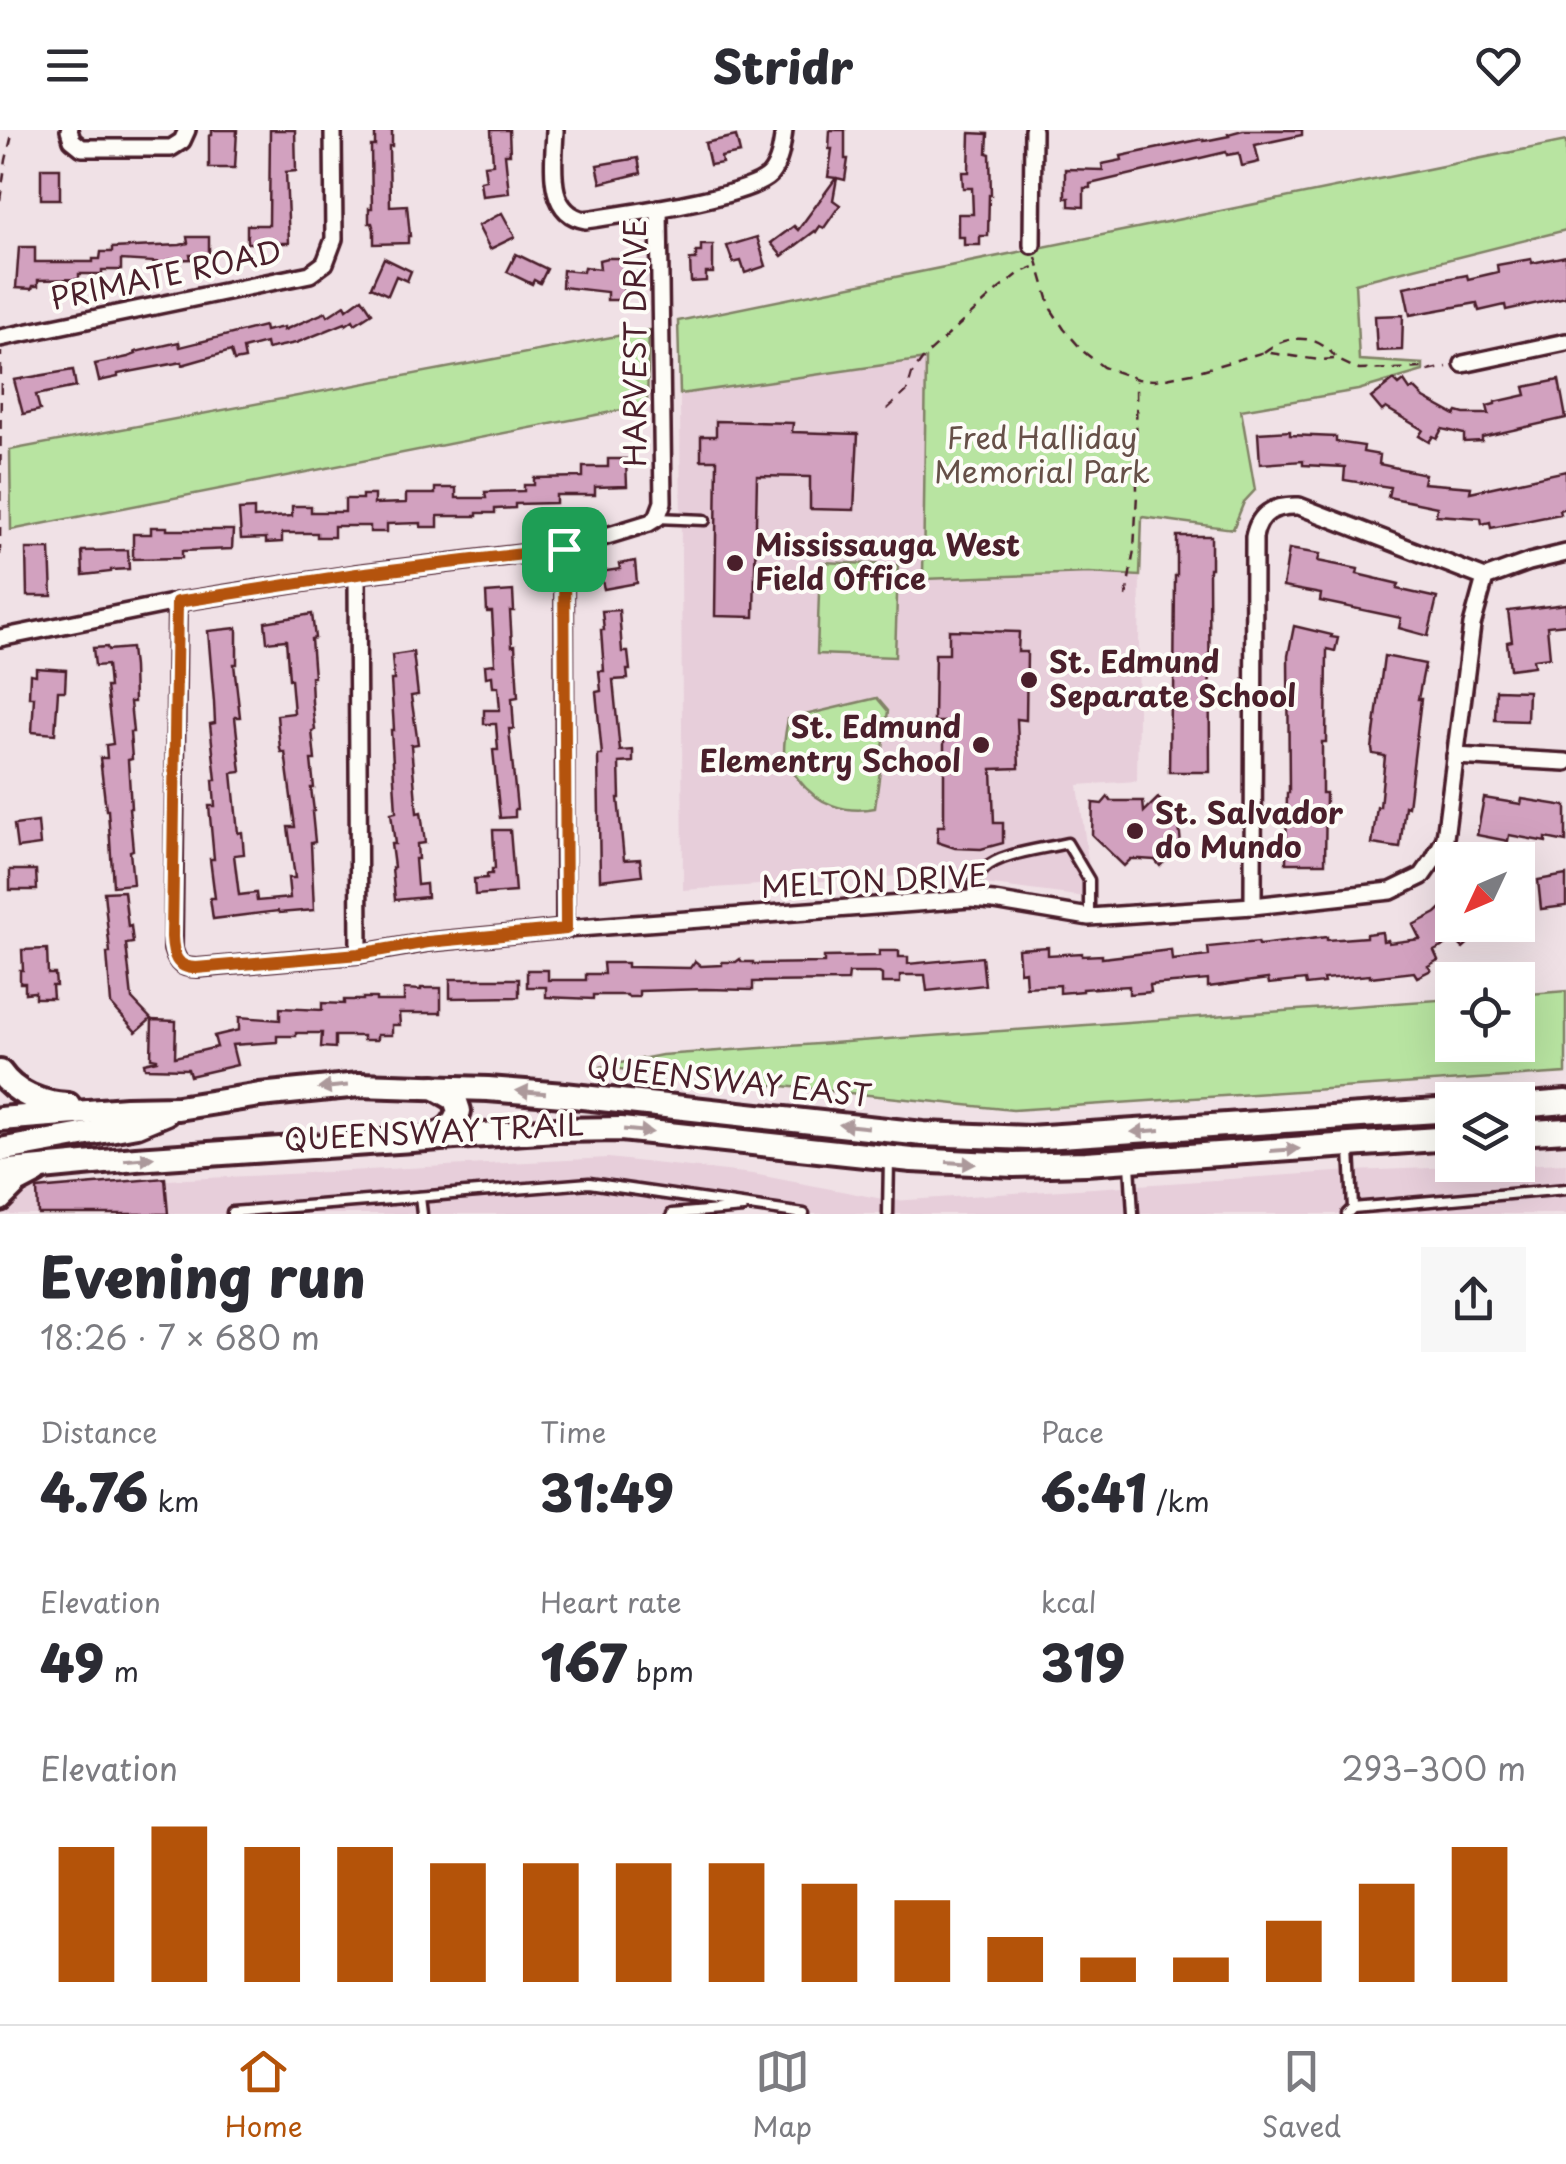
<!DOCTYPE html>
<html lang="en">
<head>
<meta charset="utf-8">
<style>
  :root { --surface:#fff; --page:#f7f7f7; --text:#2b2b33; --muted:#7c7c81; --line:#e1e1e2; --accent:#b45309 }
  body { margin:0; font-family:"Playpen Sans",sans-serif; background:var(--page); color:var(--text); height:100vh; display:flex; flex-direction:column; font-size:38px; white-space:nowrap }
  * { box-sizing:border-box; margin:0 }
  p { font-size:32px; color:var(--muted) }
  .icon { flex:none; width:55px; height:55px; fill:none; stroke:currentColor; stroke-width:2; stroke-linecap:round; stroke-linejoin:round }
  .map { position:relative; height:1084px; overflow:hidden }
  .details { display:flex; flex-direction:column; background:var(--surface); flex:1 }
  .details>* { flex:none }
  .needle { width:65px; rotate:226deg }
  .controls { position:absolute; left:1435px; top:712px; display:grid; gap:20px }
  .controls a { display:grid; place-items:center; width:100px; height:100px; border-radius:0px; background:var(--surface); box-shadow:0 10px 40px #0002; font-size:50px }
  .pin { position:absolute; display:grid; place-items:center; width:85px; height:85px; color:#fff; margin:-42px; border-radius:20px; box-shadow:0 5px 15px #0006 }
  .round { display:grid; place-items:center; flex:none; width:105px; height:105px; border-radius:0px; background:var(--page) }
  .summary { display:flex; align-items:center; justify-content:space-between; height:170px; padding:0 40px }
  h1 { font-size:55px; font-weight:800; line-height:75px }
  .metrics { display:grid; grid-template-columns:repeat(3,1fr); gap:15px; height:170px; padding:10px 40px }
  .metrics div { display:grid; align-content:center }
  .metrics b { font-size:50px; font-weight:800 }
  .metrics small { font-size:28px; font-weight:400 }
  .metrics p { font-size:28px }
  .chart { height:280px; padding:20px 40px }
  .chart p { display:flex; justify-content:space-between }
  .chart svg { width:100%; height:180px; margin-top:10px; stroke:var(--accent); stroke-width:6 }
  header { display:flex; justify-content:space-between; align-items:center; height:130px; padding:0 40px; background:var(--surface); font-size:45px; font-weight:800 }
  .dock { display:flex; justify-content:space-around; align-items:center; height:140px; border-top:2px solid var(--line); background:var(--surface); font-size:28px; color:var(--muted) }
  .dock a { display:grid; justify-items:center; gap:5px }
  .dock .current { color:var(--accent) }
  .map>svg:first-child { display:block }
</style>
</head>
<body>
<header><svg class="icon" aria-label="menu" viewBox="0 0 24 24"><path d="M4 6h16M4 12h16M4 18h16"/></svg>Stridr<svg class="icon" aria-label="heart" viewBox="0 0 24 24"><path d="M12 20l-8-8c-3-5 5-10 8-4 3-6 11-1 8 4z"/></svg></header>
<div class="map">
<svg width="1566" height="1084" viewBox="0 0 1566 1084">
  <rect width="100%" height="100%" fill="#f0e1e6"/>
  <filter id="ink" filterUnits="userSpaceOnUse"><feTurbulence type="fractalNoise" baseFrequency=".01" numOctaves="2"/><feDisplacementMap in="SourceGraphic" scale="20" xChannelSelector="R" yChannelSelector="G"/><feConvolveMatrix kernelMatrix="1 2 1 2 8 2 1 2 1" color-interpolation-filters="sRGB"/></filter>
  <g filter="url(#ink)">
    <g fill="#e7ceda">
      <polygon points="926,229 1089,443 1140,446 1137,651 1078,655 1093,768 915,745 683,760 680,264"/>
      <polygon points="608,1028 753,1044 893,1071 1352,1041 1566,1033 1566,1084 4,1084 4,1081 28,1057"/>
    </g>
    <g fill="#b8e4a1" stroke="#818266" stroke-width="2.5">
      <polygon points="1566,11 1566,100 1355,153 1359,230 1423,234 1423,241 1358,260 1241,280 1255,360 1244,372 1233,399 1142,387 1140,446 1089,443 923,449 926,229 680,264 678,191"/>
      <polygon points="649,200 647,275 11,400 10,320"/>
      <polygon points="820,432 898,435 895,527 817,524"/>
      <path d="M 877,568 L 888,581 L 875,678 C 845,684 817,674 798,649 C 794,643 787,636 785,629 C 782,617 786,601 788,589 Z"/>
      <polygon points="1566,861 1566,943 1013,980 600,937 662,925 1452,869 1452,915 1518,915 1518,865"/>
    </g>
    <g fill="#d2a1bf" stroke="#4a1f2b" stroke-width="2.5">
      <polygon points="212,0 237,0 235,38 209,38 209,6 212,5"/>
      <polygon points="270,0 295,0 296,41 286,42 289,113 247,113 247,95 269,95"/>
      <polygon points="375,0 392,0 392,16 389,16 390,76 407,75 410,106 408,106 408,113 374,114 374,100 372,93 369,93 369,78 372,78 371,16 375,16"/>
      <polygon points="491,0 509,0 510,24 505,24 509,63 482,66 480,51 486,50 484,35 493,34"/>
      <polygon points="830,0 845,0 845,29 848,29 845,50 837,48 833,70 840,75 824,98 820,96 816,102 815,101 782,126 771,113 794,96 798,100 836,48 828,47 832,19 829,19"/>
      <polygon points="1243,0 1302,0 1302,5 1255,15 1259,32 1242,36 1239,23 1227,25 1226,22 1090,54 1090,58 1084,58 1084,77 1069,76 1069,68 1065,68 1065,39 1103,40 1102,34 1122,30 1121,26 1203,9 1204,11 1229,6 1228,4"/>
      <polygon points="970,3 988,4 987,23 990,24 991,65 989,65 988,106 980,106 980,115 964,115 964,107 958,107 958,84 973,84 972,58 963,58 962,42 969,42"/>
      <polygon points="736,6 740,23 721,27 722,33 710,35 705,13"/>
      <polygon points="638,28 641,43 601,53 597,35"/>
      <rect x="41" y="38" width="19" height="31"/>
      <polygon points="502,83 515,107 490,119 478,96"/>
      <polygon points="187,107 209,107 209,125 190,125 191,129 169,130 169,133 121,130 121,140 102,140 102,144 79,144 79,149 38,150 38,156 33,156 32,159 16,158 19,117 35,117 35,132 93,132 93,129 100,129 101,122 112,122 112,118 180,115 188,113"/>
      <polygon points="757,107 766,136 745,143 741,131 733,133 727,116"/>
      <polygon points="701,115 713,115 713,143 706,143 706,151 691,152 690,130 696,130 696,122 701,122"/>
      <polygon points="516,124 547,139 540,153 534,150 532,154 507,142"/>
      <polygon points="1566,126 1566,167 1506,180 1505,175 1479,181 1477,173 1410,185 1404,157 1467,145 1468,149 1498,142 1497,135 1531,129 1532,133"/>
      <polygon points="384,128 411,141 407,151 396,146 388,165 371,157"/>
      <polygon points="607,128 624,128 623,170 607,170 607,162 562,157 563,140 583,142 584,137 600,139 599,130"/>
      <polygon points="362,168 372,183 355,194 353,190 346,195 345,193 296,213 267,219 266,213 243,219 245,229 234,231 231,221 182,235 182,232 118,244 118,247 99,251 95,234 128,227 136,224 135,222 179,212 180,217 264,196 265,201 284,197 284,200 326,182 328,186 345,175 347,179"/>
      <polygon points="1403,185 1402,220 1377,221 1375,186"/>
      <polygon points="73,240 76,257 36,265 40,280 23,284 14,250"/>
      <polygon points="1394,250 1399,255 1404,251 1410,260 1414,258 1424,268 1455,285 1457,282 1464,284 1489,284 1487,276 1495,274 1495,272 1526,265 1524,257 1559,250 1566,288 1482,307 1482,311 1464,312 1464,304 1442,299 1437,308 1433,306 1429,312 1419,306 1423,300 1386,278 1382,281 1371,268"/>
      <polygon points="716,291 793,293 792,302 858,304 854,380 810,379 810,347 757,346 754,487 715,486 717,330 701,330 701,306 716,306"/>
      <polygon points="1290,301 1290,305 1336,307 1336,312 1364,316 1363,322 1380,325 1379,334 1425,344 1423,353 1471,357 1470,362 1566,341 1566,378 1559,380 1560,384 1491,398 1490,392 1482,394 1481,388 1436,385 1437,377 1388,367 1390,357 1344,350 1345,337 1303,335 1303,331 1260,334 1258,303"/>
      <polygon points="608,329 626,329 627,356 595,357 595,365 556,365 556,373 515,374 515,378 495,379 495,383 477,383 477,386 438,386 438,397 421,397 421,393 387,394 387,402 370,402 370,396 334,396 334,407 317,407 317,403 282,403 282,412 266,413 266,408 241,409 239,380 254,379 254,388 292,386 292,376 311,376 311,382 345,382 345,369 362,369 362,365 374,365 374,374 406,373 406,364 435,364 435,358 456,358 456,368 486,368 485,362 524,361 524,355 534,355 534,348 583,347 583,337 608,337"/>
      <polygon points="151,397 167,397 167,400 233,400 232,419 182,421 182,428 133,429 133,404 151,404"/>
      <polygon points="1177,406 1211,406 1211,438 1209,438 1210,642 1169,642 1170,569 1174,569 1175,446 1177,446"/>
      <polygon points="26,419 50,419 52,466 27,466"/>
      <polygon points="1289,419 1320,424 1318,431 1358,439 1357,444 1399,454 1397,459 1437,468 1428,506 1399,498 1401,488 1320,471 1321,464 1283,457"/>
      <polygon points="128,420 129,439 111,440 111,442 83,445 82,421"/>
      <polygon points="635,431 637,453 604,459 600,442 620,439 619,434"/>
      <polygon points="513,461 514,481 510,481 512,516 515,515 518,567 512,568 514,599 509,599 517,679 515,679 515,687 500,688 493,620 498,620 496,594 484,594 484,580 500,580 498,557 493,557 492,546 486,547 485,535 495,534 492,482 487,482 486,463"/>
      <polygon points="1566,474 1566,494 1547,496 1550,527 1533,529 1534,536 1510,539 1507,512 1512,511 1508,481"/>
      <polygon points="619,480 622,522 628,522 630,540 627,540 628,549 613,550 620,621 633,620 633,632 619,633 620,668 618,668 624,730 640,729 642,745 600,750 598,625 602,625 596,562 601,561 599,541 604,541 601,500 604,500 602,481"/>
      <polygon points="312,484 315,508 311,509 314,547 311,547 312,572 315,600 312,601 315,630 311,630 314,658 311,658 314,681 312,682 315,712 311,713 314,780 279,783 278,781 213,789 210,768 215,768 210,729 214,729 209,676 215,676 213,650 216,650 210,594 215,593 214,572 208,501 237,498 237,534 234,534 240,587 235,587 241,642 232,643 238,703 242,702 244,724 234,725 239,765 256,763 257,771 290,768 288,748 295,748 288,697 295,697 285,622 281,622 280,619 277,585 294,583 291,549 289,549 286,510 267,512 265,492"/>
      <polygon points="1294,496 1332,505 1331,507 1338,508 1335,521 1327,519 1326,612 1322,612 1322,663 1326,663 1325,733 1286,733 1287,663 1289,663 1288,526"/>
      <polygon points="949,500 1019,502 1018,522 1027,522 1026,590 1017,589 1019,638 992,639 994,693 1003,693 1003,713 981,719 955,718 937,712 938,696 944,696 944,592 934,592 935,524 949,524"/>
      <polygon points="107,517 108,520 131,518 133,537 134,572 130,572 133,602 130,602 132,629 128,630 131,678 129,678 133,720 130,721 133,754 113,756 108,680 106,680 100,628 107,628 106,615 113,614 106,557 109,557 107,535 95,536 93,518"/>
      <polygon points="413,522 418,565 411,566 418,614 411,615 417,683 421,682 425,713 417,714 418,729 415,729 417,755 426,754 427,767 395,770 392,738 394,737 391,714 395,714 391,683 396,682 391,600 394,600 391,550 394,550 392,525"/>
      <polygon points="1384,526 1425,534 1418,569 1421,569 1408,677 1405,676 1400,718 1372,714 1377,677 1380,677 1385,626 1373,624 1372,619"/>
      <polygon points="36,538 66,540 65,561 58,561 55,604 32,602 34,567 29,567 30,544 36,545"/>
      <polygon points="1496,560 1528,561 1527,591 1495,590"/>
      <polygon points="1108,667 1111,671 1143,671 1144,682 1158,668 1181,692 1179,694 1181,715 1160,736 1155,730 1140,729 1131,729 1124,736 1092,705 1093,673 1102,674"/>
      <polygon points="1484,668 1521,674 1522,669 1566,676 1566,712 1546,708 1546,712 1509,705 1508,711 1477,705"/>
      <polygon points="38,692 40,715 17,718 14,695"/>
      <polygon points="493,700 510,700 515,762 475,765 474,749 487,748 487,744 492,744 492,739 495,739"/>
      <polygon points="10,740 36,740 37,760 10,760"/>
      <polygon points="1566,745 1566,776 1541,779 1538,750"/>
      <polygon points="124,761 128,797 131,796 133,813 126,814 132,869 151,889 136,902 111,874 107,823 110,823 104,762"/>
      <polygon points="1452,768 1452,795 1468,795 1477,805 1463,818 1455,810 1434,821 1438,830 1428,836 1431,840 1417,847 1414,842 1370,847 1370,845 1323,849 1324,853 1306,855 1305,850 1269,854 1268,849 1208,857 1208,850 1150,855 1151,862 1129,864 1129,856 1082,859 1082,861 1060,863 1060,855 1026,857 1025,841 1020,842 1018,819 1048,817 1048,825 1082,823 1082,826 1102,825 1102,828 1171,820 1172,830 1209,826 1208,817 1258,812 1259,815 1327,807 1327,810 1366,807 1366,804 1382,802 1383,811 1388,810 1389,813 1420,809 1413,795 1436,783"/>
      <polygon points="47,819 48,844 55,844 56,856 52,856 53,868 35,868 35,862 25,863 25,853 20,853 20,840 23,840 22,820"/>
      <polygon points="879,821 899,821 899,827 908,827 908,834 982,827 985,855 927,861 925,845 900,845 900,853 882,853 882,845 879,843 849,843 848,851 753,852 753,860 705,859 639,861 639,867 628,867 627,865 593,865 593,869 546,867 546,857 527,857 527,840 548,840 548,850 586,850 586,844 604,844 603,833 627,833 627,837 690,838 695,831 701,836 722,835 722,832 736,832 740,829 742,832 753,832 753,834 824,833 824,827 879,826"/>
      <polygon points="450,849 519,849 519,867 450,868"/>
      <polygon points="421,858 441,858 441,883 399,883 400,895 392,895 392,905 377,905 377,910 363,910 363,906 335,906 335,918 321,917 322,903 296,903 296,906 277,906 277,912 232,915 237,935 190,946 188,939 145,938 144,933 157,930 157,929 151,928 152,890 176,891 175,927 217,917 214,906 239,900 239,887 280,890 280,878 322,880 322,873 344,874 344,870 363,870 363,868 376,868 376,871 404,871 404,859 421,860"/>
      <polygon points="165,1048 168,1084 38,1084 37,1059"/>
    </g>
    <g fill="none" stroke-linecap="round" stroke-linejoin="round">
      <defs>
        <g id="service">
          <polyline points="657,388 705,390"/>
          <path d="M 971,768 C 973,757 975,748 984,739 C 1000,723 1044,719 1067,713 L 1089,750 L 1089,787"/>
          <polyline points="1130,1034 1133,1084"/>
          <polyline points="420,1067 422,1084"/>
          <polyline points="1353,1078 1566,1059"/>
          <polyline points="232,1084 232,1082 589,1053 804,1084"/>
          <polyline points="672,1084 743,1078"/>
          <polyline points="888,1084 889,1029"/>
          <polyline points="1347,1084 1353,1078 1350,1020"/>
        </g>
        <g id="minor">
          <polyline points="69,0 72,10 82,18 171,18 182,11 187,0"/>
          <path d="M 555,0 C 554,32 545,84 586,90 C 623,84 748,68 770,45 C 780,33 782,15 784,0"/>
          <polyline points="1032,115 1033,0"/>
          <polyline points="0,208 310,144 325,133 334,109 333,0"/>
          <polyline points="1463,234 1566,212"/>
          <polyline points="564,419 565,799"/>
          <polyline points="357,444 359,824"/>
          <path d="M 177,472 L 173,819 C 177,833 182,838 197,838 L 359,824 L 429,812 L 565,799 L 970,769 L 994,771 L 1089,787 L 1253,776 L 1391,761 L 1422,746 L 1434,729 L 1445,708 L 1472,495 L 1485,448 L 1529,432 L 1566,423"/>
          <polyline points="0,508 177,472 357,444 564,419 649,393 657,388 663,372 659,78"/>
          <polyline points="1455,626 1566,632"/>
          <path d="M 1253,776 L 1254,407 C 1259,382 1275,375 1299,376 L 1485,448"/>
        </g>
        <g id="secondary">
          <path d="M 0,942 C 15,964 42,974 68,975"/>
          <polyline points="1518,976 1566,972"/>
          <polyline points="0,989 126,979 178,978 260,965 359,955 488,959 564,965 923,1004 1029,1008 1452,980"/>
          <polyline points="1518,1003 1566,1000"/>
          <path d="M 431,1007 C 446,1001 454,997 459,981 L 455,969 L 434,957"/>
          <polyline points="0,1020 137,995 166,983"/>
          <polyline points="0,1042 136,1029 556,1000 621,999 912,1030 1014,1035 1086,1033 1452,1008"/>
          <polyline points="0,1069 17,1052 36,1042"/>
        </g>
      </defs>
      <use href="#service" stroke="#4a1f2b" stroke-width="15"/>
      <use href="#minor" stroke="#4a1f2b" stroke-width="22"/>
      <use href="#secondary" stroke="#4a1f2b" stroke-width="30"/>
      <g stroke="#4a1f2b" stroke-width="2.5" stroke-dasharray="10 8" stroke-linecap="butt">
        <polyline points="0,70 6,30 13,0"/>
        <polyline points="1036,127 1051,179 1064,199 1084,222 1103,237 1137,249 1155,250 1192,243 1264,222 1319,230 1336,229 1359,240 1424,238 1428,241 1447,237"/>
        <path d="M 1264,222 C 1287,204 1317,203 1335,227"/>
        <polyline points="887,279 907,261 912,244 924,227 999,159 1020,143 1034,137"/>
        <polyline points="0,425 1,222"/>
        <polyline points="1126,467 1134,420 1137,364 1136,251"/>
      </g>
      <use href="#service" stroke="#fdfcf7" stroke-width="8"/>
      <use href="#minor" stroke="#fdfcf7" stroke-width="15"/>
      <use href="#secondary" stroke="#fdfcf7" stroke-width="22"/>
    </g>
    <defs><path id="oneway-solid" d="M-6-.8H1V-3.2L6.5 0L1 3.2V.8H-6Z" transform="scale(2.5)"/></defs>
    <g fill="#ac999b">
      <use href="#oneway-solid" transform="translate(333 957) rotate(174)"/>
      <use href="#oneway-solid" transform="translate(531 962) rotate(-175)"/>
      <use href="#oneway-solid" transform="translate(854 996) rotate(-174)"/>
      <use href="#oneway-solid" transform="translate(638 1001) rotate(6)"/>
      <use href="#oneway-solid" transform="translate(1146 1001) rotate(176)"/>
      <use href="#oneway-solid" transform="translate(1285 1020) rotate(-4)"/>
      <use href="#oneway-solid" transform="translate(139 1029) rotate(-5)"/>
      <use href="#oneway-solid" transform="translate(961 1033) rotate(4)"/>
    </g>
  </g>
  <g fill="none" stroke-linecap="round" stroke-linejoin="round" filter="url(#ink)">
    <defs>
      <path id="route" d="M 564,419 L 566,799 L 428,812 L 359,824 L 196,838 C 176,838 173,825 172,807 L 177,472 L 357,444 Z"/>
    </defs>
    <use href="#route" stroke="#fff" stroke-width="20"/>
    <use href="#route" stroke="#b45309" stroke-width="12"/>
  </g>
  <g fill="#4a1f2b" stroke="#fdfcf7" stroke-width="4">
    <circle cx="735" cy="433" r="10"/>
    <circle cx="1029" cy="550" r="10"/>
    <circle cx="981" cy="615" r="10"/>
    <circle cx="1135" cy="701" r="10"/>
  </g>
  <g text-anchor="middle" stroke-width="8" stroke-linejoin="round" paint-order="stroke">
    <g font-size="30" fill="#4a1f2b" stroke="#fdfcf7">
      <text transform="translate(166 146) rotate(-12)" y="10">PRIMATE ROAD</text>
      <text transform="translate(636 213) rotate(-90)" y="10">HARVEST DRIVE</text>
      <text transform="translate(874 752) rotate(-3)" y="10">MELTON DRIVE</text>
      <text transform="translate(729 952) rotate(6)" y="10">QUEENSWAY EAST</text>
      <text transform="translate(434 1003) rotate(-3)" y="10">QUEENSWAY TRAIL</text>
    </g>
    <g font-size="30" fill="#665048" stroke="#fdfcf7">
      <text x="1042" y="319">Fred Halliday<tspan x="1042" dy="34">Memorial Park</tspan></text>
    </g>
    <g font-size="30" font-weight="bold" fill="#4a1f2b" stroke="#fdfcf7" text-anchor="start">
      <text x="755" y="426">Mississauga West<tspan x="755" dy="34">Field Office</tspan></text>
      <text x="1049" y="543">St. Edmund<tspan x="1049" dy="34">Separate School</tspan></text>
      <text x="961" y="608" text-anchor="end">St. Edmund<tspan x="961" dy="34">Elementry School</tspan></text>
      <text x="1155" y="694">St. Salvador<tspan x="1155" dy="34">do Mundo</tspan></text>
    </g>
  </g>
</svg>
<div class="controls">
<a><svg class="needle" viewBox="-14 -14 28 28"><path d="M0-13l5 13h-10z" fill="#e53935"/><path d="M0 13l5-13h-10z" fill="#7c7c81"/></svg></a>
<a><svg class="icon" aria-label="locate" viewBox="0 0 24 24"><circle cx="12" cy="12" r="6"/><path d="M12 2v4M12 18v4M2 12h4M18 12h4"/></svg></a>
<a><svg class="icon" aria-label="layers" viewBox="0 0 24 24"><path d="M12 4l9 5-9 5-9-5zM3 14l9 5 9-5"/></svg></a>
</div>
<div class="pin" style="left:564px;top:419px;background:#1e9e55"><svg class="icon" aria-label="arrive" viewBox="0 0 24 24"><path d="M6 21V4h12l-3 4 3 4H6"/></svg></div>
</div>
<section class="details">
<div class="summary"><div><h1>Evening run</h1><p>18:26 · 7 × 680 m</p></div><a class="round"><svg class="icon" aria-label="share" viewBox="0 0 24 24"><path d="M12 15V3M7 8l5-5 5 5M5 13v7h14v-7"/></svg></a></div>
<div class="metrics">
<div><p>Distance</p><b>4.76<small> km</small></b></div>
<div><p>Time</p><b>31:49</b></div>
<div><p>Pace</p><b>6:41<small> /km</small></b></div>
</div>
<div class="metrics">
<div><p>Elevation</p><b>49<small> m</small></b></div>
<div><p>Heart rate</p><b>167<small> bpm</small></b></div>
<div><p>kcal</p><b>319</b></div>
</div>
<div class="chart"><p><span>Elevation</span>293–300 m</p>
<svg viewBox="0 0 160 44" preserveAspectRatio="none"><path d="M5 44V11M15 44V6M25 44V11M35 44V11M45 44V15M55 44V15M65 44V15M75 44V15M85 44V20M95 44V24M105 44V33M115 44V38M125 44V38M135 44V29M145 44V20M155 44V11"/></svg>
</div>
</section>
<nav class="dock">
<a class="current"><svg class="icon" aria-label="home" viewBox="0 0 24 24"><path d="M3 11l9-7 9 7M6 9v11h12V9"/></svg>Home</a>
<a><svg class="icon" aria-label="map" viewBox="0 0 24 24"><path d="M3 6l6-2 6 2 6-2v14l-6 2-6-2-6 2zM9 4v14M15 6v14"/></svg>Map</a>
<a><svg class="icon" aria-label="saved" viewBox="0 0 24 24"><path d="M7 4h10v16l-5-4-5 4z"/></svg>Saved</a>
</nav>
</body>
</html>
